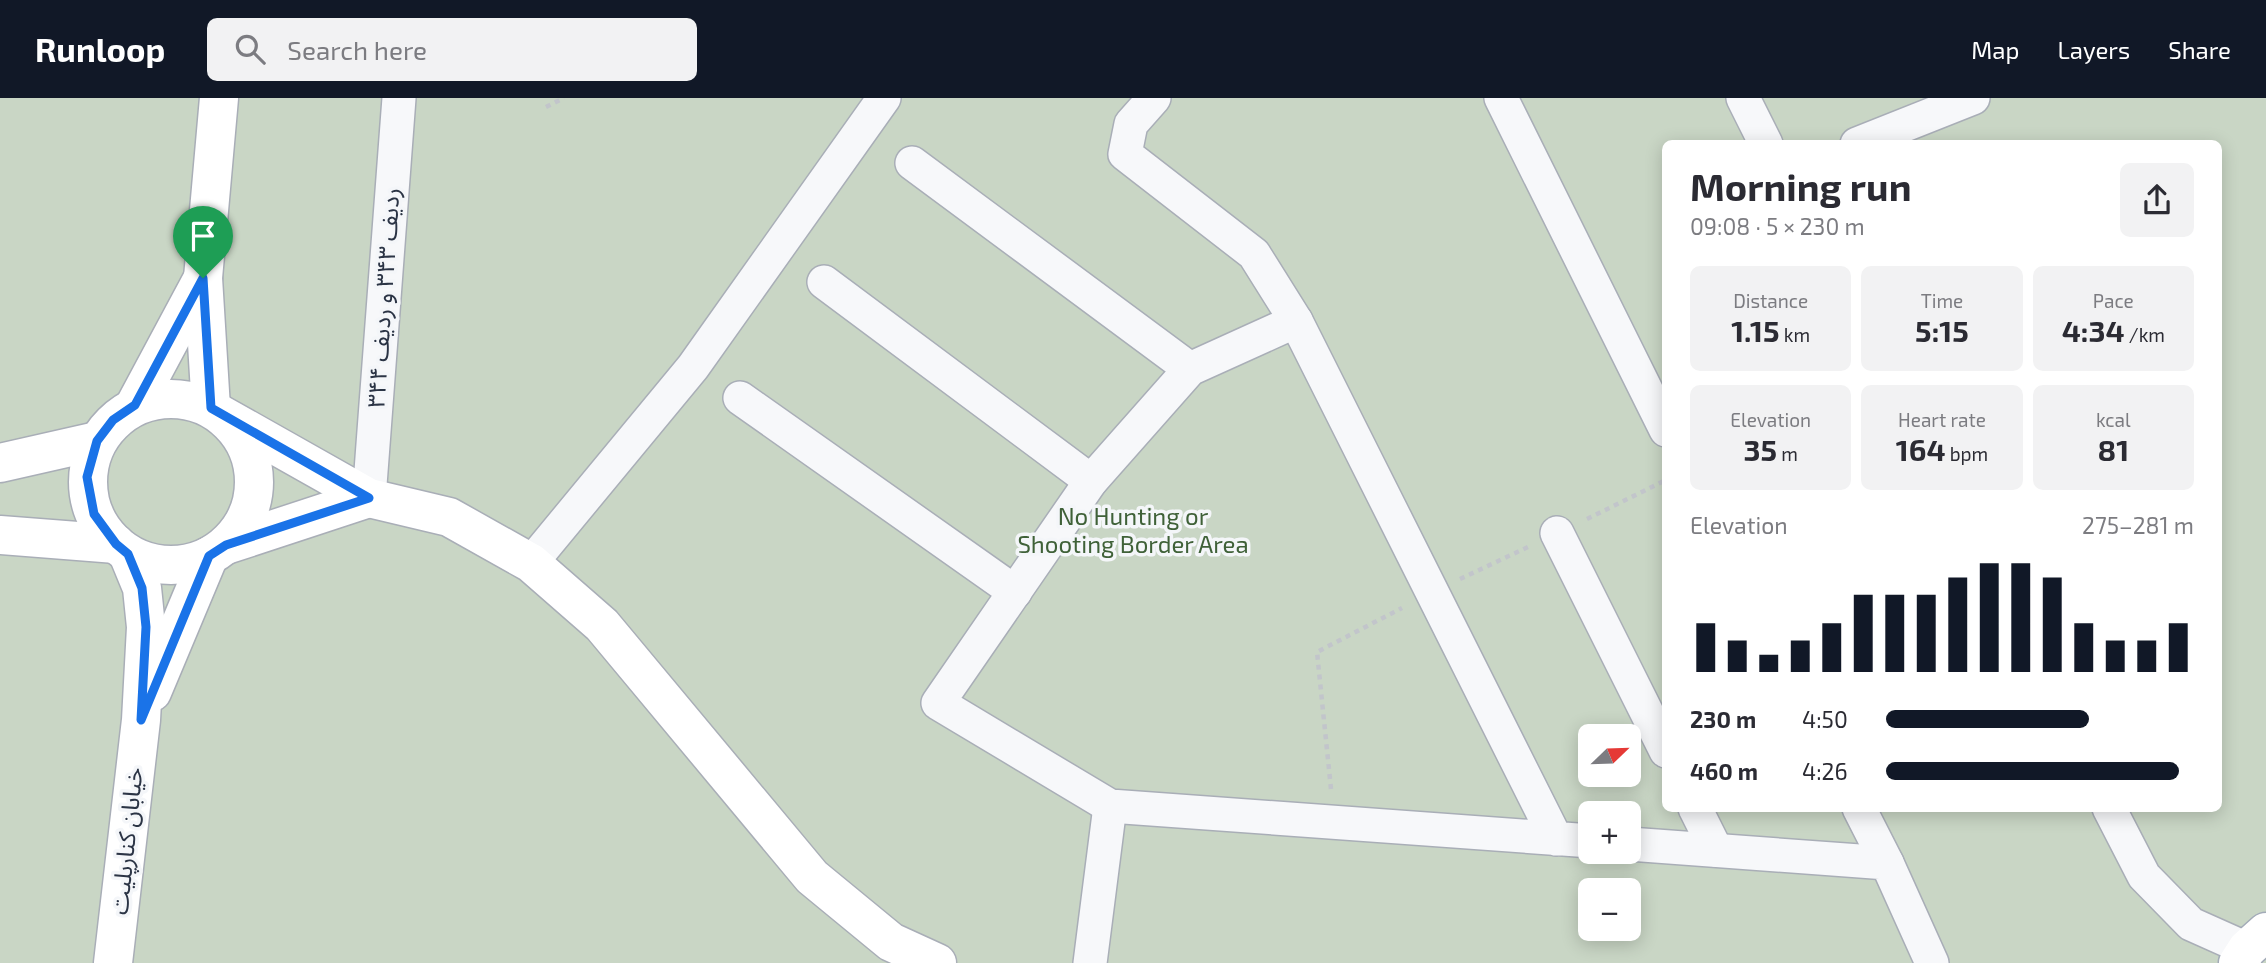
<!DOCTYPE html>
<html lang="en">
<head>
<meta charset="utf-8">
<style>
  :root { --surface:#fff; --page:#f2f2f3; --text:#2b2b33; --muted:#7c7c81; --accent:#111827 }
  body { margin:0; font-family:"Exo 2","Noto Sans Arabic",sans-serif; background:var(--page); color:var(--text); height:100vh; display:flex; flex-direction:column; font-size:26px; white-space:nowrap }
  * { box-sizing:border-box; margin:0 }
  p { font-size:23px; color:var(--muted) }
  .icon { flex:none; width:38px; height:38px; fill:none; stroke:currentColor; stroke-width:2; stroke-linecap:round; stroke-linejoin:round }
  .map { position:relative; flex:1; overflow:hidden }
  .sheet { position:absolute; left:1662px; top:42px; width:560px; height:672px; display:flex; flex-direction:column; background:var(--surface); border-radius:10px; box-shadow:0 4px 18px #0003 }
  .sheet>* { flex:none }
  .needle { width:46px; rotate:67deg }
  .controls { position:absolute; left:1578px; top:626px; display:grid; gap:14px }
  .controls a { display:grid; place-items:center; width:63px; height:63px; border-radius:10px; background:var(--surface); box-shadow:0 4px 18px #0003; font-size:35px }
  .pin { position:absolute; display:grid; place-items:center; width:60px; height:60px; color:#fff; margin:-72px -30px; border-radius:50% 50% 50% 0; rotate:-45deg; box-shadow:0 0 7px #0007 }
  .pin .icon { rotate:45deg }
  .round { display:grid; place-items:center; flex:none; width:74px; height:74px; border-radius:10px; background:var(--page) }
  .head { display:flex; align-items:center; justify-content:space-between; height:119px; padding:0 28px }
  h1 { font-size:38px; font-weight:700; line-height:52px }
  .stats { display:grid; grid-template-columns:repeat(3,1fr); gap:10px; height:119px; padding:7px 28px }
  .stats div { display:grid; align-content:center; border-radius:10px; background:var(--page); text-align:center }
  .stats b { font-size:30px; font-weight:700 }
  .stats small { font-size:19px; font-weight:400 }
  .stats p { font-size:19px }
  .chart { height:196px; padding:14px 28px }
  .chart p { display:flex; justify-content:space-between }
  .chart svg { width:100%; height:126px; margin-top:7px; stroke:var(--accent); stroke-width:6 }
  ul { padding:0 28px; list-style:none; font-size:23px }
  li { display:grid; grid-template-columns:112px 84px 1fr; align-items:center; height:52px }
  li i { height:18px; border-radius:9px; background:var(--accent) }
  header { display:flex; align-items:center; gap:42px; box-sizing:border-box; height:98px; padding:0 35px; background:var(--accent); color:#fff }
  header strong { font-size:33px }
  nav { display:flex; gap:38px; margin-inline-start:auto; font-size:24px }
  .search { width:490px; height:63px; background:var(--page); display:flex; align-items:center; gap:18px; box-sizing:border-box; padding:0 24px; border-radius:10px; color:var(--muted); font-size:26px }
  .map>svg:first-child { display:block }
</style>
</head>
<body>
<header>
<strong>Runloop</strong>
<div class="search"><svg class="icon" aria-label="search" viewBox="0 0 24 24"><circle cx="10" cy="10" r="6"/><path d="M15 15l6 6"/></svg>Search here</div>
<nav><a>Map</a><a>Layers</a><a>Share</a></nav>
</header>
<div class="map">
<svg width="2266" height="865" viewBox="0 0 2266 865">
  <rect width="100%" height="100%" fill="#e4e7ec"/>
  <path fill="#c9d6c5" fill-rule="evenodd" d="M 0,0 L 2266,0 L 2266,865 L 0,865 ZM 1666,46 L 2219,46 L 2219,710 L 1666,710 ZM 1591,639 L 1629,639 L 1629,677 L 1591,677 ZM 1591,716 L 1629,716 L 1629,754 L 1591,754 ZM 1591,793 L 1629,793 L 1629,831 L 1591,831 Z"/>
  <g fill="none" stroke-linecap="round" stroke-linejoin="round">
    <defs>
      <g id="street">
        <polyline points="1154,0 1131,26 1125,56 1254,156 1296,223"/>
        <polyline points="1501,0 1666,332"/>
        <polyline points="1743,0 1766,46"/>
        <polyline points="1857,46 1973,0"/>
        <polyline points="912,65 1190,271"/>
        <polyline points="824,184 1091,383"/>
        <polyline points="740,300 1015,494"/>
        <polyline points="369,400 399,0"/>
        <polyline points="1557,435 1666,653"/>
        <polyline points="531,465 693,269 884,0"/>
        <polyline points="1695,710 1716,752"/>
        <polyline points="1859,710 1887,765"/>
        <polyline points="2109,710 2144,778 2191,826 2247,851"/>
        <polyline points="1556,741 1296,223 1190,271 1091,383 938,605 1110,708 1591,743"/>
        <polyline points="1629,746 1887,765 1932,865"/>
        <polyline points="1090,865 1110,708"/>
      </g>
      <g id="secondary">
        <circle cx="171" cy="384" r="83"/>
        <polyline points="135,307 203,180"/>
        <polyline points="211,310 203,180 219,0"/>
        <polyline points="220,316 369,400 449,419 531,465 602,527 812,779 891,844 937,865"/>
        <polyline points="0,365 97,343"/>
        <polyline points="0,437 116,446"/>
        <polyline points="226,447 369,400"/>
        <polyline points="152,594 209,458"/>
        <polyline points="113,865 141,622 146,529 142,490 128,456"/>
      </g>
      <polyline id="primary" points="2238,865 2247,851 2266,834"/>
    </defs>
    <use href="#street" stroke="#a9aeb7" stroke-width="36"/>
    <use href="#secondary" stroke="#a9aeb7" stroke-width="41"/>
    <use href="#primary" stroke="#a3abb8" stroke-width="41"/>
    <g stroke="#c2c5cb" stroke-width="4.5" stroke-dasharray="5 5" stroke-linecap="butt">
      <polyline points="546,9 564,0"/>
      <polyline points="1587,421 1666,382"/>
      <polyline points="1460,481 1528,449"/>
      <polyline points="1331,691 1317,554 1402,510"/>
    </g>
    <use href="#street" stroke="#f7f8fa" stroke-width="33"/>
    <use href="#secondary" stroke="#fff" stroke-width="38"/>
    <use href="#primary" stroke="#fff" stroke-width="38"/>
  </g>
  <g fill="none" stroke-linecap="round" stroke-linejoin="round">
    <defs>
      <polygon id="route" points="203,180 211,310 369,400 226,447 209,458 141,622 146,529 142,490 128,456 116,446 94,416 87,379 97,343 113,322 135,307"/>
    </defs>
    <use href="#route" stroke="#fff" stroke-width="14"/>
    <use href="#route" stroke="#1a73e8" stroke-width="9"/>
  </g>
  <g text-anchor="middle" stroke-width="7" stroke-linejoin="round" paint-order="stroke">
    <g font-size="24" fill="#2b3445" stroke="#f4f6f9">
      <text transform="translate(384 200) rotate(-86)" y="8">ردیف ۳۴۳ و ردیف ۳۴۴</text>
      <text transform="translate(127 743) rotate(-84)" y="8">خیابان کنارپلیت</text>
    </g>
    <g font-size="24" fill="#3f6138" stroke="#f4f6f9">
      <text x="1133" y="427">No Hunting or<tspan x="1133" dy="28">Shooting Border Area</tspan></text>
    </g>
  </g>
</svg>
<div class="controls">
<a><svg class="needle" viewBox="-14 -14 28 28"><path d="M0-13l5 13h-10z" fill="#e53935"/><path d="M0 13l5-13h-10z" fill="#7c7c81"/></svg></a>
<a>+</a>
<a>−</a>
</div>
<div class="pin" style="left:203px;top:180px;background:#1e9e55"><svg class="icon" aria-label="arrive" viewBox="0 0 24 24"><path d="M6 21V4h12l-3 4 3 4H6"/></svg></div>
<section class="sheet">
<div class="head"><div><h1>Morning run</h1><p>09:08 · 5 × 230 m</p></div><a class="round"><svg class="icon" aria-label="share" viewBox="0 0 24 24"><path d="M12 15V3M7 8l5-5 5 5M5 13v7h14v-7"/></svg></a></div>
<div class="stats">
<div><p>Distance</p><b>1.15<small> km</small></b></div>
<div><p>Time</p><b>5:15</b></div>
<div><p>Pace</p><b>4:34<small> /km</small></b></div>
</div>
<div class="stats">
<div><p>Elevation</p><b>35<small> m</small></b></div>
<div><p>Heart rate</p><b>164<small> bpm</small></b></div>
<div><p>kcal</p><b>81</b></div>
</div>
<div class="chart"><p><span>Elevation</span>275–281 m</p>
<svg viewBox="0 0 160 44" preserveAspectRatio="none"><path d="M5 44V27M15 44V33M25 44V38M35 44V33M45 44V27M55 44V17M65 44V17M75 44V17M85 44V11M95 44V6M105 44V6M115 44V11M125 44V27M135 44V33M145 44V33M155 44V27"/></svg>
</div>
<ul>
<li><b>230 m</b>4:50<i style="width:66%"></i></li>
<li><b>460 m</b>4:26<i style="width:95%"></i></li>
</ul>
</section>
</div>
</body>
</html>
